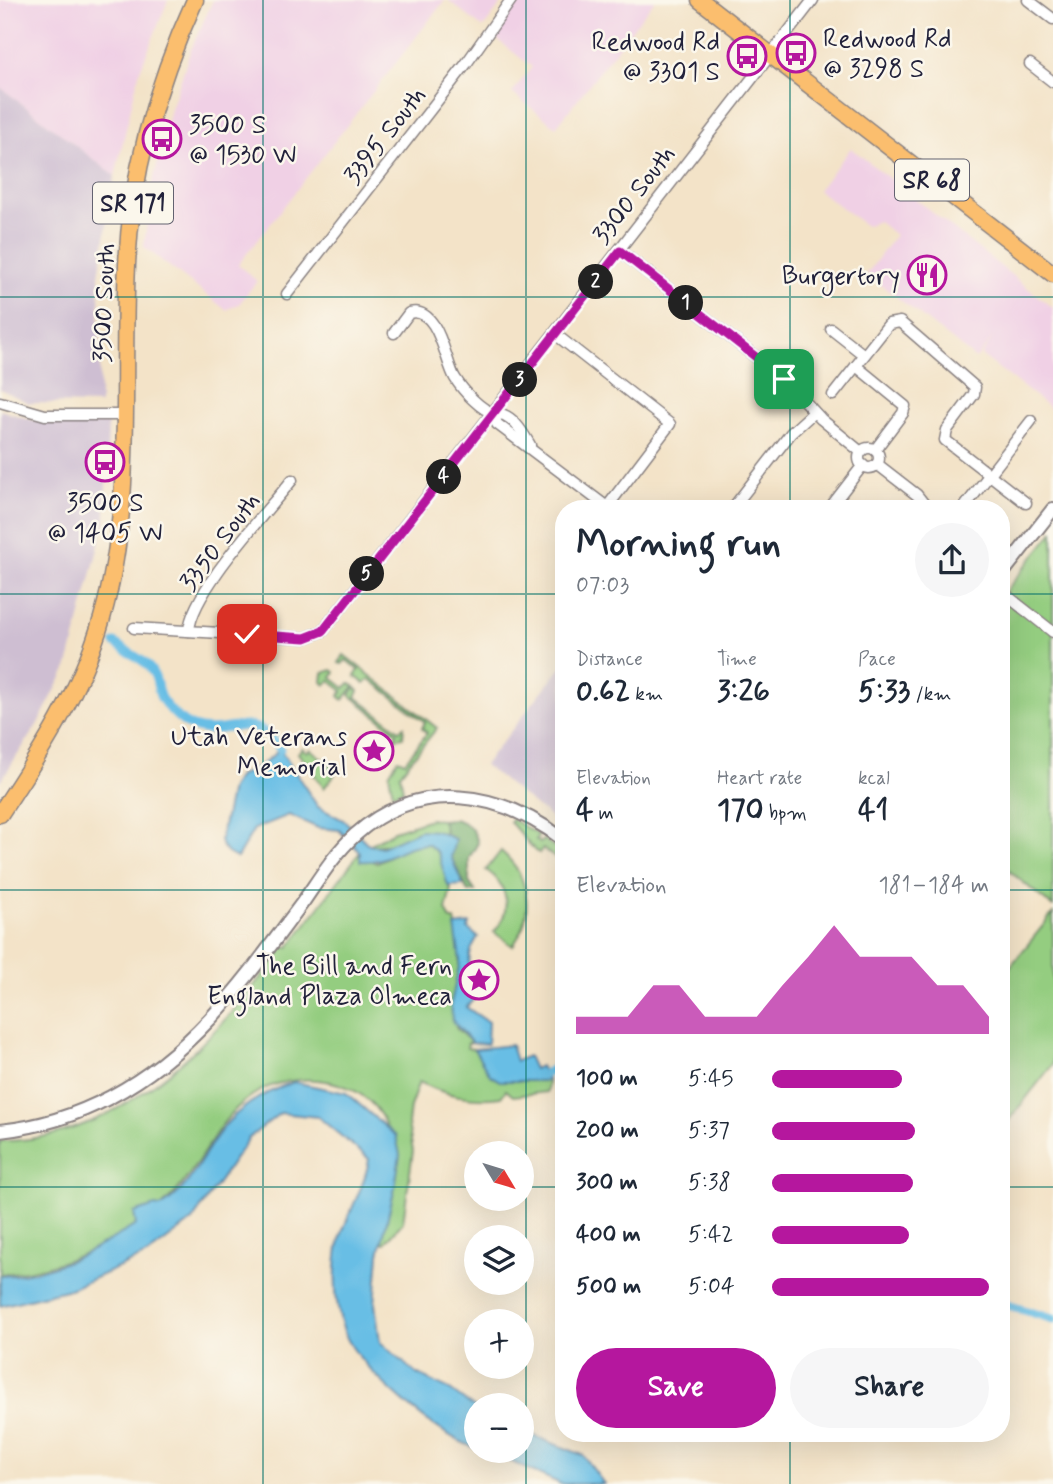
<!DOCTYPE html>
<html lang="en">
<head>
<meta charset="utf-8">
<style>
  :root { --surface:#fff; --page:#f6f6f7; --text:#1f2937; --muted:#747a83; --accent:#b5179e }
  body { margin:0; font-family:Mynerve,sans-serif; background:var(--page); color:var(--text); height:100vh; display:flex; flex-direction:column; font-size:26px; white-space:nowrap }
  * { box-sizing:border-box; margin:0 }
  p { font-size:23px; color:var(--muted) }
  .icon { flex:none; width:38px; height:38px; fill:none; stroke:currentColor; stroke-width:2; stroke-linecap:round; stroke-linejoin:round }
  .map { position:relative; flex:1; overflow:hidden }
  .side { position:absolute; left:555px; top:500px; width:455px; height:942px; display:flex; flex-direction:column; background:var(--surface); border-radius:28px; box-shadow:0 7px 28px #0002 }
  .side>* { flex:none }
  .needle { width:46px; rotate:128deg }
  .buttons { position:absolute; left:464px; top:1141px; display:grid; gap:14px }
  .buttons a { display:grid; place-items:center; width:70px; height:70px; border-radius:50%; background:var(--surface); box-shadow:0 7px 28px #0002; font-size:35px }
  .pin { position:absolute; display:grid; place-items:center; width:60px; height:60px; color:#fff; margin:-30px; border-radius:14px; box-shadow:0 4px 10px #0006 }
  .km { position:absolute; width:35px; height:35px; margin:-18px; border-radius:50%; background:#222; color:#fff; font-size:19px; line-height:35px; text-align:center }
  .round { display:grid; place-items:center; flex:none; width:74px; height:74px; border-radius:37px; background:var(--page) }
  .head { display:flex; align-items:center; justify-content:space-between; height:119px; padding:0 21px }
  h1 { font-size:38px; font-weight:800; line-height:52px }
  .figures { display:grid; grid-template-columns:repeat(3,1fr); gap:10px; height:119px; padding:7px 21px }
  .figures div { display:grid; align-content:center }
  .figures b { font-size:30px; font-weight:800 }
  .figures small { font-size:19px; font-weight:400 }
  .figures p { font-size:19px }
  .chart { height:196px; padding:14px 21px }
  .chart p { display:flex; justify-content:space-between }
  .chart svg { width:100%; height:126px; margin-top:7px; fill:var(--accent); opacity:.7 }
  .action { display:flex; gap:14px; margin-top:auto; padding:14px 21px }
  .action a { flex:1; height:80px; border-radius:42px; background:var(--accent); color:#fff; font-size:28px; font-weight:800; line-height:80px; text-align:center }
  .action a+a { background:var(--page); color:var(--text) }
  ul { padding:0 21px; list-style:none; font-size:23px }
  li { display:grid; grid-template-columns:112px 84px 1fr; align-items:center; height:52px }
  li i { height:18px; border-radius:9px; background:var(--accent) }
  .map>svg:first-child { display:block }
</style>
</head>
<body>
<div class="map">
<svg width="1053" height="1484" viewBox="0 0 1053 1484">
  <rect width="100%" height="100%" fill="#fbf7ec"/>
  <filter id="ink" filterUnits="userSpaceOnUse"><feTurbulence type="fractalNoise" baseFrequency=".0143" numOctaves="2"/><feDisplacementMap in="SourceGraphic" scale="14" xChannelSelector="R" yChannelSelector="G"/><feConvolveMatrix kernelMatrix="1 2 1 2 8 2 1 2 1" color-interpolation-filters="sRGB"/></filter>
  <filter id="wash" filterUnits="userSpaceOnUse"><feTurbulence type="fractalNoise" baseFrequency=".00686" numOctaves="4" result="noise"/><feDisplacementMap in="SourceGraphic" scale="28" xChannelSelector="R" yChannelSelector="G"/><feGaussianBlur stdDeviation="1.57" result="paint"/><feColorMatrix in="noise" values="0 0 0 0 0 0 0 0 0 0 0 0 0 0 0 0 0 1.4 0 .05"/><feComposite in="paint" operator="in"/></filter>
  <g filter="url(#wash)">
    <rect width="100%" height="100%" fill="#f3e3c8"/>
    <g fill="#f0d0e5">
      <polygon points="0,0 168,0 139,73 115,176 0,87"/>
      <polygon points="213,0 445,0 238,265 257,281 239,304 226,310 144,247 151,190 169,115 191,49"/>
      <polygon points="448,0 504,0 483,28"/>
      <polygon points="521,0 655,0 556,127 512,93 532,67 493,36"/>
      <polygon points="851,148 1053,308 1053,410 981,355 995,335 976,359 867,274 895,235 878,221 866,226 818,190"/>
    </g>
    <g fill="#cebed2">
      <polygon points="0,87 115,176 99,275 100,404 29,403 0,389"/>
      <polygon points="0,410 32,420 108,423 105,521 68,666 37,725 0,782"/>
      <polygon points="563,665 563,827 484,765"/>
    </g>
    <g fill="#94cd80" stroke="#5b785e" stroke-width="2">
      <polygon points="1053,532 1053,907 1001,864 1001,597"/>
      <polygon points="344,655 437,728 400,774 403,790 393,794 389,774 398,759 405,762 427,733 422,728 425,722 370,679 365,684 355,676 359,670 346,660 342,664 339,663"/>
      <polygon points="332,670 335,672 332,678 345,688 349,683 354,686 343,700 339,696 343,691 330,681 325,685 322,682 323,673"/>
      <polygon points="355,687 359,691 356,697 399,730 404,727 403,737 394,739 397,733 350,695"/>
      <polygon points="302,748 307,752 310,749 332,766 330,770 335,774 324,788 298,753"/>
      <path d="M 430,819 L 442,820 L 446,834 C 413,823 399,849 369,845 L 394,831 Z"/>
      <polygon points="511,819 539,835 536,840 540,843 544,839 563,854 563,864 543,849 539,853 535,851 510,822"/>
      <path d="M 411,844 L 428,844 L 438,853 L 451,889 L 446,910 L 451,920 L 455,920 L 460,946 L 456,1028 L 472,1043 L 468,1043 L 467,1048 L 474,1049 L 490,1075 L 500,1081 L 548,1081 L 547,1092 L 513,1096 L 506,1090 L 501,1097 C 470,1101 446,1095 419,1082 L 410,1107 L 408,1124 L 413,1151 L 403,1222 L 385,1243 L 375,1242 C 378,1221 392,1153 389,1136 C 376,1076 294,1065 250,1097 C 215,1122 203,1162 175,1193 C 136,1237 58,1271 0,1274 L 0,1141 C 121,1141 219,1037 284,946 L 289,947 L 360,852 L 376,863 Z"/>
      <path d="M 501,851 C 530,876 535,914 513,946 L 494,932 C 512,912 509,885 486,870 Z"/>
      <polygon points="1053,913 1053,1064 1001,1130 1001,978"/>
    </g>
    <path fill="#77b06e" stroke="#4c6954" stroke-width="2" d="M 454,819 C 467,822 475,831 478,843 L 469,858 L 469,882 L 475,891 L 468,892 L 451,857 L 454,839 L 446,834 L 442,820 Z"/>
    <g fill="#68bee5" stroke="#457090" stroke-width="2">
      <path d="M 280,749 L 318,807 L 345,821 L 369,845 L 382,847 L 420,830 L 436,831 L 455,839 L 451,857 L 463,885 L 448,886 L 438,853 L 428,844 C 401,844 387,864 360,861 L 360,852 L 339,830 L 318,828 L 289,815 L 254,829 L 237,858 C 228,854 223,851 220,841 L 231,788 L 239,776 L 263,764 Z"/>
      <path d="M 470,924 L 468,929 L 478,937 C 465,955 467,975 481,992 L 466,1007 L 488,1022 L 487,1044 L 472,1043 L 452,1020 L 451,1003 L 460,961 L 455,926 Z"/>
      <polygon points="511,1045 516,1061 528,1056 534,1069 540,1066 548,1081 500,1081 490,1075 474,1049"/>
      <path d="M 294,1082 L 346,1093 L 396,1136 L 400,1155 L 395,1187 L 379,1254 L 375,1304 L 380,1342 L 418,1375 L 450,1390 L 476,1409 L 476,1448 C 440,1438 359,1369 345,1334 C 336,1310 334,1281 337,1255 C 341,1221 364,1193 369,1159 L 318,1117 L 280,1113 L 249,1138 L 192,1221 L 147,1255 L 70,1289 L 0,1306 L 0,1276 C 55,1274 90,1252 136,1225 L 134,1213 L 155,1206 L 161,1207 C 194,1187 203,1148 229,1121 C 248,1101 269,1091 294,1082 Z"/>
      <polygon points="522,1431 583,1455 604,1484 561,1484 487,1451 522,1451"/>
    </g>
    <g fill="none" stroke-linecap="round" stroke-linejoin="round">
      <g stroke="#68bee5" stroke-width="9">
        <path d="M 115,643 C 127,653 145,658 153,673 C 158,680 157,691 161,698 C 167,708 183,724 193,727 C 230,739 252,706 280,749"/>
        <polyline points="534,1076 545,1074 564,1062"/>
        <polyline points="1001,1303 1053,1319"/>
      </g>
    </g>
  </g>
  <g filter="url(#ink)">
    <g fill="none" stroke-linecap="round" stroke-linejoin="round">
      <defs>
        <g id="minor">
          <polyline points="1028,0 1053,19"/>
          <polyline points="1030,64 1053,82"/>
          <polyline points="620,251 784,379 821,419 861,452"/>
          <polyline points="287,294 466,64 511,0"/>
          <polyline points="831,329 864,355"/>
          <path d="M 394,333 L 409,313 C 439,305 445,362 455,378 C 463,391 481,410 495,414 C 501,416 501,413 506,416 C 517,422 524,435 530,445"/>
          <polyline points="856,366 905,406 903,413 875,450"/>
          <polyline points="833,395 889,324 900,322 975,387 974,394 947,430 945,440 1026,503"/>
          <polyline points="0,402 45,415 125,415"/>
          <polyline points="493,414 497,424 607,507 670,424 555,334"/>
          <circle cx="869" cy="458" r="10"/>
          <polyline points="877,464 917,495 928,509"/>
          <polyline points="732,509 791,433 814,412"/>
          <polyline points="829,509 863,465"/>
          <polyline points="963,509 1031,421"/>
          <polyline points="1001,591 1053,632"/>
          <polyline points="134,628 305,638 323,631 813,0"/>
          <path d="M 189,631 C 191,592 266,513 292,480"/>
        </g>
        <g id="tertiary">
          <polyline points="1001,575 1053,509"/>
          <path d="M 0,1131 C 85,1122 153,1080 210,1019 C 245,982 273,942 303,902 C 319,879 334,854 355,835 C 420,777 500,791 564,840"/>
        </g>
        <g id="primary">
          <polyline points="700,0 1053,274"/>
          <path d="M 0,814 C 41,752 81,691 102,618 C 135,503 121,383 127,265 C 131,173 157,83 195,0"/>
        </g>
      </defs>
      <use href="#minor" stroke="#8a8282" stroke-width="13"/>
      <use href="#tertiary" stroke="#8a8282" stroke-width="16"/>
      <use href="#primary" stroke="#8a8282" stroke-width="19"/>
      <use href="#minor" stroke="#fff" stroke-width="10"/>
      <use href="#tertiary" stroke="#fff" stroke-width="12"/>
      <use href="#primary" stroke="#fbbe6e" stroke-width="16"/>
    </g>
  </g>
  <g fill="none" stroke-linecap="round" stroke-linejoin="round" filter="url(#ink)">
    <defs>
      <polyline id="route" points="247,634 305,638 323,631 620,251 784,379"/>
    </defs>
    <use href="#route" stroke="#fff" stroke-width="14"/>
    <use href="#route" stroke="#b5179e" stroke-width="9"/>
  </g>
  <path fill="none" stroke="#0f766e" stroke-width="2" stroke-opacity="0.55" d="M 263,0 L 263,1484M 526,0 L 526,1484M 790,0 L 790,509M 0,297 L 1053,297M 0,594 L 564,594M 1001,594 L 1053,594M 0,890 L 564,890M 1001,890 L 1053,890M 0,1187 L 476,1187M 522,1187 L 564,1187M 1001,1187 L 1053,1187M 790,1433 L 790,1484"/>
  <defs>
    <symbol id="bus-ring" viewBox="-11 -11 22 22"><circle r="9.5" fill="#fbf7ec" stroke="#b5179e" stroke-width="1.5"/><path d="M-5-6H5V4H4V6H2V4H-2V6H-4V4H-5ZM-3.5-4V0h7V-4ZM-3.5 1.2v1.5H-2V1.2ZM2 1.2v1.5H3.5V1.2Z" fill="#b5179e"/></symbol>
    <symbol id="restaurant-ring" viewBox="-11 -11 22 22"><circle r="9.5" fill="#fbf7ec" stroke="#b5179e" stroke-width="1.5"/><path d="M-5-6h1v4h1v-4h1v4h1v-4h1v5L-1.5 .5V6h-2V.5L-5-1ZM5-6V6H3V1.5H1.5Q1.5-4 5-6Z" fill="#b5179e"/></symbol>
    <symbol id="sight-ring" viewBox="-11 -11 22 22"><circle r="9.5" fill="#fbf7ec" stroke="#b5179e" stroke-width="1.5"/><path d="M0-6L1.8-2.2L6-1.7L2.9 1.2L3.7 5.4L0 3.3L-3.7 5.4L-2.9 1.2L-6-1.7L-1.8-2.2Z" fill="#b5179e"/></symbol>
  </defs>
  <g fill-rule="evenodd">
    <use href="#bus-ring" x="774" y="31" width="44" height="44"/>
    <use href="#bus-ring" x="725" y="34" width="44" height="44"/>
    <use href="#bus-ring" x="140" y="117" width="44" height="44"/>
    <use href="#restaurant-ring" x="905" y="253" width="44" height="44"/>
    <use href="#bus-ring" x="83" y="440" width="44" height="44"/>
    <use href="#sight-ring" x="352" y="729" width="44" height="44"/>
    <use href="#sight-ring" x="457" y="958" width="44" height="44"/>
  </g>
  <g text-anchor="middle" stroke-width="5" stroke-linejoin="round" paint-order="stroke">
    <g fill="#fbf7ec" stroke="#636270" stroke-width="2">
      <rect x="895" y="159.5" width="74" height="41" rx="5"/>
      <rect x="93" y="182.5" width="80" height="41" rx="5"/>
    </g>
    <g font-size="24" font-weight="bold" fill="#22223b">
      <text x="932" y="188">SR 68</text>
      <text x="133" y="211">SR 171</text>
    </g>
    <g font-size="26" fill="#22223b" stroke="#fbf7ec" text-anchor="end">
      <text x="823" y="47" text-anchor="start">Redwood Rd<tspan x="823" dy="30">@ 3298 S</tspan></text>
      <text x="720" y="50">Redwood Rd<tspan x="720" dy="30">@ 3301 S</tspan></text>
      <text x="189" y="133" text-anchor="start">3500 S<tspan x="189" dy="30">@ 1530 W</tspan></text>
      <text x="900" y="284">Burgertory</text>
      <text x="105" y="511" text-anchor="middle">3500 S<tspan x="105" dy="30">@ 1405 W</tspan></text>
      <text x="347" y="745">Utah Veterans<tspan x="347" dy="30">Memorial</tspan></text>
      <text x="452" y="974">The Bill and Fern<tspan x="452" dy="30">England Plaza Olmeca</tspan></text>
    </g>
    <g font-size="26" fill="#22223b" stroke="#fbf7ec">
      <text transform="translate(384 135) rotate(-52)" y="9">3395 South</text>
      <text transform="translate(633 194) rotate(-52)" y="9">3300 South</text>
      <text transform="translate(103 303) rotate(-88)" y="9">3500 South</text>
      <text transform="translate(219 541) rotate(-53)" y="9">3350 South</text>
    </g>
  </g>
</svg>
<div class="buttons">
<a><svg class="needle" viewBox="-14 -14 28 28"><path d="M0-13l5 13h-10z" fill="#e53935"/><path d="M0 13l5-13h-10z" fill="#747a83"/></svg></a>
<a><svg class="icon" aria-label="layers" viewBox="0 0 24 24"><path d="M12 4l9 5-9 5-9-5zM3 14l9 5 9-5"/></svg></a>
<a>+</a>
<a>−</a>
</div>
<div class="pin" style="left:784px;top:379px;background:#1e9e55"><svg class="icon" aria-label="arrive" viewBox="0 0 24 24"><path d="M6 21V4h12l-3 4 3 4H6"/></svg></div>
<div class="pin" style="left:247px;top:634px;background:#d93025"><svg class="icon" aria-label="check" viewBox="0 0 24 24"><path d="M5 12l5 5 9-10"/></svg></div>
<b class="km" style="left:686px;top:303px">1</b>
<b class="km" style="left:596px;top:282px">2</b>
<b class="km" style="left:520px;top:380px">3</b>
<b class="km" style="left:444px;top:477px">4</b>
<b class="km" style="left:367px;top:574px">5</b>
<section class="side">
<div class="head"><div><h1>Morning run</h1><p>07:03</p></div><a class="round"><svg class="icon" aria-label="share" viewBox="0 0 24 24"><path d="M12 15V3M7 8l5-5 5 5M5 13v7h14v-7"/></svg></a></div>
<div class="figures">
<div><p>Distance</p><b>0.62<small> km</small></b></div>
<div><p>Time</p><b>3:26</b></div>
<div><p>Pace</p><b>5:33<small> /km</small></b></div>
</div>
<div class="figures">
<div><p>Elevation</p><b>4<small> m</small></b></div>
<div><p>Heart rate</p><b>170<small> bpm</small></b></div>
<div><p>kcal</p><b>41</b></div>
</div>
<div class="chart"><p><span>Elevation</span>181–184 m</p>
<svg viewBox="0 0 160 44" preserveAspectRatio="none"><path d="M0 44V38L10 38L20 38L30 27L40 27L50 38L60 38L70 38L80 27L90 17L100 6L110 17L120 17L130 17L140 27L150 27L160 38V44z"/></svg>
</div>
<ul>
<li><b>100 m</b>5:45<i style="width:60%"></i></li>
<li><b>200 m</b>5:37<i style="width:66%"></i></li>
<li><b>300 m</b>5:38<i style="width:65%"></i></li>
<li><b>400 m</b>5:42<i style="width:63%"></i></li>
<li><b>500 m</b>5:04<i style="width:100%"></i></li>
</ul>
<div class="action"><a>Save</a><a>Share</a></div>
</section>
</div>
</body>
</html>
